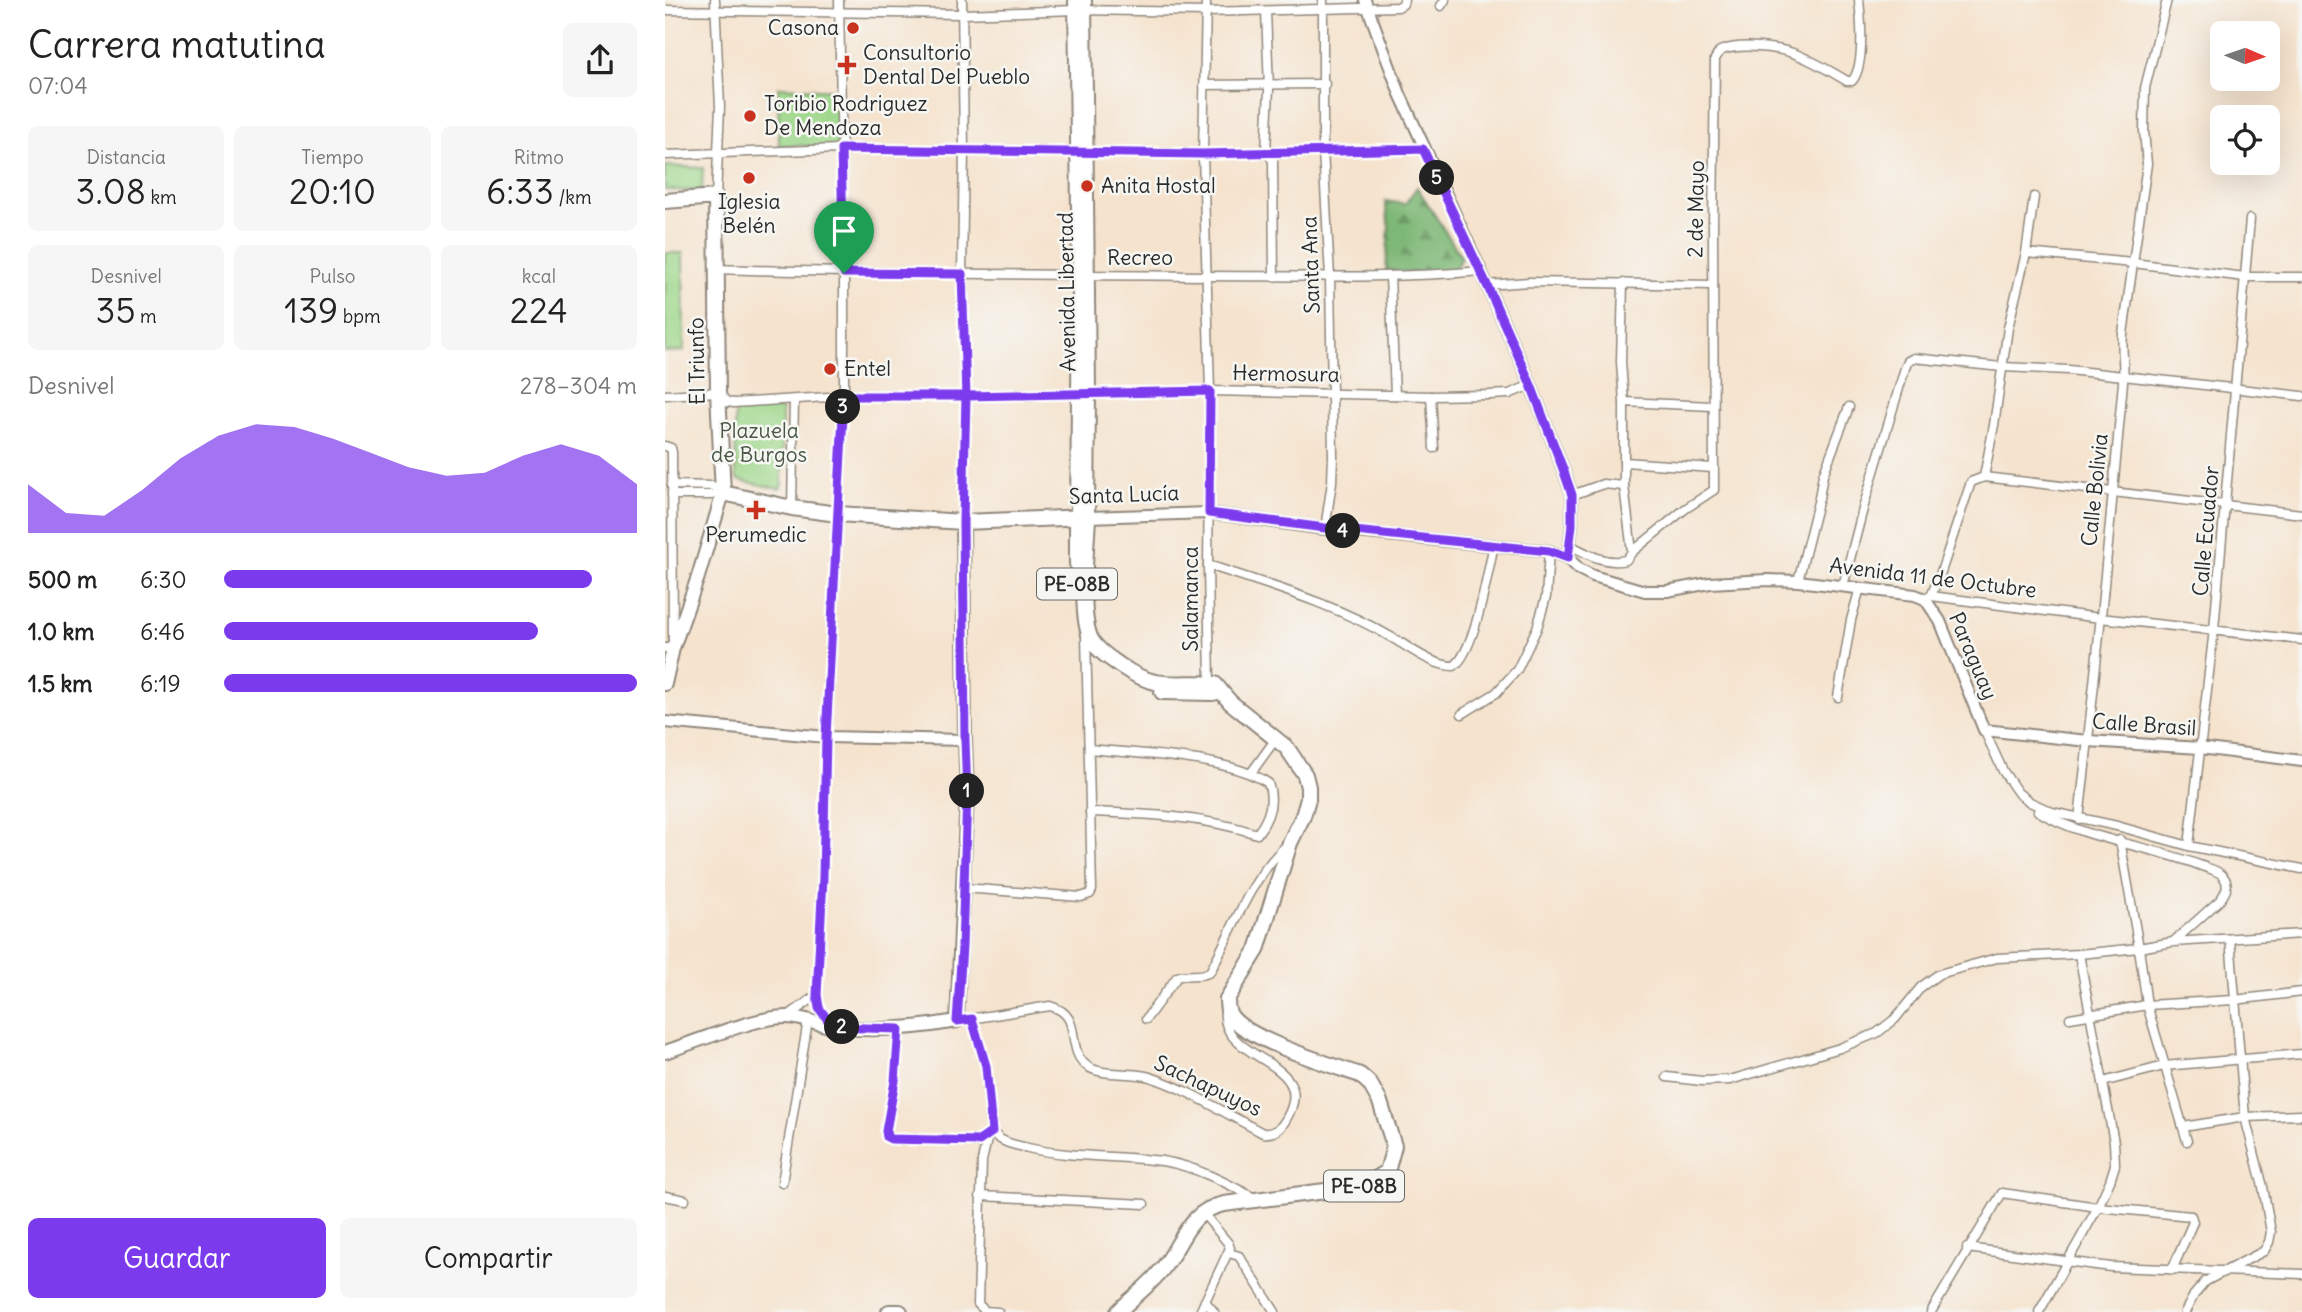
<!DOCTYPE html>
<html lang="es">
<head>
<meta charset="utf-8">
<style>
  :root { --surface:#fff; --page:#f6f6f6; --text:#222; --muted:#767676; --accent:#7c3aed }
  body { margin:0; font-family:Delius,sans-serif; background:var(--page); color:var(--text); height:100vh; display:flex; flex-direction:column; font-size:26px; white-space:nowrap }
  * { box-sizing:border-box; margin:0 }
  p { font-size:23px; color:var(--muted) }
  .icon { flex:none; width:38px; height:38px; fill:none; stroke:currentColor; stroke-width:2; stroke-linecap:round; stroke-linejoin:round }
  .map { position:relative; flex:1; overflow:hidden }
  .sheet { display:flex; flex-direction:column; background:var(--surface); width:665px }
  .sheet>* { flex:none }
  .needle { width:46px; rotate:92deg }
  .controls { position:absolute; left:1545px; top:21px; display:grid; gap:14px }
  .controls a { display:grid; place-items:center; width:70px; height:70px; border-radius:10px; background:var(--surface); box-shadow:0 7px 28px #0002; font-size:35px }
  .pin { position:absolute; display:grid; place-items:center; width:60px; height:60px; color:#fff; margin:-72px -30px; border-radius:50% 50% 50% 0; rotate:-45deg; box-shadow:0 0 7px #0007 }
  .pin .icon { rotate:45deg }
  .km { position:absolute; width:35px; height:35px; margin:-18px; border-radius:50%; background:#222; color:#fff; font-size:19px; line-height:35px; text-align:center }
  .round { display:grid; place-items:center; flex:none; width:74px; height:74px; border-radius:10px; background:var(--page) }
  .overview { display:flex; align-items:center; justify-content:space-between; height:119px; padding:0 28px }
  h1 { font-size:38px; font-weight:600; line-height:52px }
  .stats { display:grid; grid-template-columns:repeat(3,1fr); gap:10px; height:119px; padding:7px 28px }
  .stats div { display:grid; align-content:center; border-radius:10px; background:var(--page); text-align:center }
  .stats b { font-size:35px; font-weight:600 }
  .stats small { font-size:19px; font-weight:400 }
  .stats p { font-size:19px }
  .chart { height:196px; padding:14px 28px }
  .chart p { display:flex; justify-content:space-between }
  .chart svg { width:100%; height:126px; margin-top:7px; fill:var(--accent); opacity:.7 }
  .primary-button { display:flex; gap:14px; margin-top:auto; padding:14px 28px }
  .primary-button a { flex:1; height:80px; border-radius:10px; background:var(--accent); color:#fff; font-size:28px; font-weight:600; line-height:80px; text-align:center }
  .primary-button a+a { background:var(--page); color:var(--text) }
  ul { padding:0 28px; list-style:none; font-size:23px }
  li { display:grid; grid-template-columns:112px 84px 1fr; align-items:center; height:52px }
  li i { height:18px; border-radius:9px; background:var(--accent) }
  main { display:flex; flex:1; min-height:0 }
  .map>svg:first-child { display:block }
</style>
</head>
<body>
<main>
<section class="sheet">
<div class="overview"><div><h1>Carrera matutina</h1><p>07:04</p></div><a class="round"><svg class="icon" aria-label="share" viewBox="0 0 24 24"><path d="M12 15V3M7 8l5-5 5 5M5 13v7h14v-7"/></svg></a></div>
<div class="stats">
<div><p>Distancia</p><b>3.08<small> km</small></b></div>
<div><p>Tiempo</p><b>20:10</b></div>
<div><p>Ritmo</p><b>6:33<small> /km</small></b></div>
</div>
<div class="stats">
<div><p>Desnivel</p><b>35<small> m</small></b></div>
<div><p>Pulso</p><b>139<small> bpm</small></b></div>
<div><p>kcal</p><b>224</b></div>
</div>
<div class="chart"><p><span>Desnivel</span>278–304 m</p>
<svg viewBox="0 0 160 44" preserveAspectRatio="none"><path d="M0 44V27L10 37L20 38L30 29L40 18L50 10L60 6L70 7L80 11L90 16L100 21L110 24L120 23L130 17L140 13L150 17L160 27V44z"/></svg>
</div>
<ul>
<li><b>500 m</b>6:30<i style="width:89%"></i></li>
<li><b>1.0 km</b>6:46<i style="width:76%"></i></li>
<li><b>1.5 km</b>6:19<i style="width:100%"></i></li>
</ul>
<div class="primary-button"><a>Guardar</a><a>Compartir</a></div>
</section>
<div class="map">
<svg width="1637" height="1312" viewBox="0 0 1637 1312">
  <defs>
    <pattern id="forest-firs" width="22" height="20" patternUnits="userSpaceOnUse" patternTransform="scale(1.75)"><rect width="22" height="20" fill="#7eb876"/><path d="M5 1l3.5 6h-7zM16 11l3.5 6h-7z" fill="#679661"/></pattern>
  </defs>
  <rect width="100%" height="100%" fill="#f6f6f2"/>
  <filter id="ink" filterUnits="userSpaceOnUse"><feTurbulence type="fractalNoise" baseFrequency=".0143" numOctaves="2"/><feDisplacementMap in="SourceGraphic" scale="14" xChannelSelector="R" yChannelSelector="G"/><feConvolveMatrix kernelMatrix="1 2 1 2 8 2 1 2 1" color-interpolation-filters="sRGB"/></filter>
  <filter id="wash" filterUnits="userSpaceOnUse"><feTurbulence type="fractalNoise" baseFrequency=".00686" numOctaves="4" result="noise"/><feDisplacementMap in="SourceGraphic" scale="28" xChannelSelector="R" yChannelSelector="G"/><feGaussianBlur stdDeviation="1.57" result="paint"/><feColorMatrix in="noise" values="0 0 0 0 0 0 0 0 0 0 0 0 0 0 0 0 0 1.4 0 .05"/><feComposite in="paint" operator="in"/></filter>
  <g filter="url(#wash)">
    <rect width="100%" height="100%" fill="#f5e3ce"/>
    <g fill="#9ed78a" stroke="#64815a" stroke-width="2">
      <polygon points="113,87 173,90 172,147 114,145"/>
      <polygon points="0,166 38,168 37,191 0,190"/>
      <polygon points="0,253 18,253 19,351 0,352"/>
      <polygon points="70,409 114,409 117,411 117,484 115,489 73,480 71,476"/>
    </g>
    <polygon fill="url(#forest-firs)" stroke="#547250" stroke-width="2" points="752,187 797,258 786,275 721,271 724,226 720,201 740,204"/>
  </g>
  <g filter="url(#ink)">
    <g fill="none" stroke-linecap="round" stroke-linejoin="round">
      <defs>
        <g id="minor">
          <polyline points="50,0 55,107 51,197"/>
          <polyline points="297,0 299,150 297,274 301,396 298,522"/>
          <polyline points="541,0 538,154 545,391 543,565 545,686"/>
          <polyline points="658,0 658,150 665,277 668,456 667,482 660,529"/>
          <polyline points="776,6 780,0"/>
          <polyline points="0,10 298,14 410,10 541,12 733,7 738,4 739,0"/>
          <polyline points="601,11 604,89 601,152 608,160 609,277"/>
          <polyline points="539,85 660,84"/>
          <polyline points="0,155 176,149 538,154 758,149"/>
          <polyline points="1361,253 1468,263 1580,277 1637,277"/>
          <path d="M 51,269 C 214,274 377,275 540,276 C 632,276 724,279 816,271"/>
          <polyline points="725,276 730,395"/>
          <polyline points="958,283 956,362 959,402"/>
          <polyline points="822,285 864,282 1048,285"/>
          <polyline points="0,395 53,392 62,402 69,403 179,396 301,396 545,391 766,396 824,395 844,394 866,385"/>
          <polyline points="766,396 769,448"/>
          <polyline points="0,446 6,448 7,452 8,648 0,648"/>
          <polyline points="959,462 1048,468"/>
          <polyline points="1319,477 1329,425 1343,328 1361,253 1369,197"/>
          <polyline points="7,485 48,486 58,493"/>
          <polyline points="7,495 46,495 58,493"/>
          <polyline points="907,495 938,484 959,486"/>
          <polyline points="127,508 129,400"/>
          <path d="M 905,545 C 922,554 941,565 961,560 L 967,552 L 959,486 L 959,402 L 1047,406"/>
          <path d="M 967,552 L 1020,509 L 1049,490 L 1048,229 L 1050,59 L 1055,51 C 1074,43 1114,47 1133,55 C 1150,62 1167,72 1182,81 L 1187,81 C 1200,66 1196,19 1194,0"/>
          <path d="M 543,565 C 607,586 673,605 731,640 C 748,650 769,666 789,666 C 810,652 823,571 829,544"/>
          <polyline points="1133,581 1154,498 1158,475 1184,407"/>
          <polyline points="1178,586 1199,505 1240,368 1243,361 1249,358 1337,367 1404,370 1637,396"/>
          <polyline points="1266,596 1276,572 1306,482 1319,477 1637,514"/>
          <polyline points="1261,598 1266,596 1435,618 1637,640"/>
          <polyline points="1173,697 1186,620 1195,588"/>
          <polyline points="797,714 831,693 852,670 872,628 881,597 884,551"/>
          <polyline points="1319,730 1338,771 1353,793 1365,802 1387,812 1452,826 1524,846 1637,869"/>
          <path d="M 424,749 C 475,754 561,756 603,783 C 610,802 603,820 592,834 C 538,816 482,814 425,812"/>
          <polyline points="586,773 610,740"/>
          <path d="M 1373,811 C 1421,840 1482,845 1534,865 C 1542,868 1553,870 1558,876 C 1565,885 1561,892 1555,900 L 1508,942"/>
          <path d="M 1414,819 C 1431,674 1445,528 1458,382 C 1460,366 1456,351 1458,334 L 1482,164 L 1479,131 L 1480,88 L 1502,0"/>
          <polyline points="1455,840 1474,948 1482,1005 1522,1141"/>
          <polyline points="1524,846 1549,629 1585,219"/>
          <polyline points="299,888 416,897 425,894 427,890 421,635"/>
          <polyline points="123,1016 152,995"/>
          <polyline points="1405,1018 1482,1005 1569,1000 1637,992"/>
          <path d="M 307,1019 L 321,1066 L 326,1129 C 331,1142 350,1145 363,1148 C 406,1158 452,1155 497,1161 C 530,1166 562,1183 591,1199"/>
          <path d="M 481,1019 L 512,977 C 523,973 534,978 545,972 C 568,929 585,878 622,845"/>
          <path d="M 292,1021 L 385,1006 C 420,1015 399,1049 422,1066 C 437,1077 466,1071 485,1077 C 525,1090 561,1114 598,1133 C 608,1134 615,1130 620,1121 C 659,1059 554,1063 560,1011"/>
          <polyline points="166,1024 154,1008 152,995 158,877 161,737 179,396 179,273 174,0"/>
          <polyline points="234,1029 230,1081 221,1131 222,1137 226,1139 305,1141 314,1141 327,1132"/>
          <polyline points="1002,1077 1037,1081 1065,1080 1175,1048 1212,1033 1230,1019 1256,987 1274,974 1332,958 1414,954 1474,948 1508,942 1637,934"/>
          <polyline points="1438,1082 1499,1066 1637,1054"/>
          <polyline points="1518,1127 1580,1117 1637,1115"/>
          <polyline points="323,1135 317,1161 313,1304 320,1311 333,1312"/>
          <polyline points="117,1183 143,1020"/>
          <polyline points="0,1196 20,1200"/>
          <polyline points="315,1196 479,1204"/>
          <polyline points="1302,1248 1446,1267 1637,1274"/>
          <polyline points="564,1253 574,1256 610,1312"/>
          <polyline points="540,1301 549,1312"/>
          <polyline points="535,1312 565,1248 563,1243 537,1212"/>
          <polyline points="1266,1312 1337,1193 1433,1207 1526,1216 1528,1222 1507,1270"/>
          <polyline points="1374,1312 1433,1207 1445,1181 1450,1165 1449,1142 1414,954"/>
          <polyline points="1520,1312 1529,1295 1541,1281 1599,1251 1604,1242 1606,1232 1598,1187 1580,1117 1565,939"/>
        </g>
        <g id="tertiary">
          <polyline points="700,0 735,94 816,271 866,385 898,469 907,495 907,525 903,558"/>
          <polyline points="423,517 544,513 660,529 884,551 903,558 914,569 928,576 980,591 1002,591 1045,583 1102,580 1133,581 1250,595 1260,599 1275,621 1319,730 1423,741 1535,748 1637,761"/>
          <polyline points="0,722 161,737 300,740"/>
        </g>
        <g id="secondary">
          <polyline points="410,0 414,276 412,518"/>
          <polyline points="420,0 424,392 423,517"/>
          <polyline points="0,684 8,648 33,577 58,493"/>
          <path d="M 0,1052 C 31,1042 92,1016 123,1017 C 139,1018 154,1024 170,1027 C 211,1032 252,1028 292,1021 L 302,794 L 300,740 L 298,522"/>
        </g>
        <g id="trunk">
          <path d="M 0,201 L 51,197 L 53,392 L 58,493 L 127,508 L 173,514 L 298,522 L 423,517 C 422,547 413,617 427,641 C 434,652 446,659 456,666 C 466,673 477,679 490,682 C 507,685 530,682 550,684 L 565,702 L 622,748 L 640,775 L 643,787 L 643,799 L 638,816 L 625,843 L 592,950 L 562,999 C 562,1004 562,1010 565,1015 C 580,1039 666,1065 695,1075 L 705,1084 L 715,1102 L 729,1146 L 722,1172 L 699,1186 L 559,1204 C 519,1212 517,1249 493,1274 C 481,1288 466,1299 453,1312"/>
          <polyline points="412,564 412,518"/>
          <polyline points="497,692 548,693 554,691"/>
          <polyline points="224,1312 235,1312"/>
        </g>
      </defs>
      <use href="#minor" stroke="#90877c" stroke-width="11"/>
      <use href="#tertiary" stroke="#90877c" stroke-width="14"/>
      <use href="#secondary" stroke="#90877c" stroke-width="16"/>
      <use href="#trunk" stroke="#90877c" stroke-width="18"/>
      <use href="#minor" stroke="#fff" stroke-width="8"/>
      <use href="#tertiary" stroke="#fff" stroke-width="10"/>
      <use href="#secondary" stroke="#fff" stroke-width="12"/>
      <use href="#trunk" stroke="#fff" stroke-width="14"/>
    </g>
  </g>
  <g fill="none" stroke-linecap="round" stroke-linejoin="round" filter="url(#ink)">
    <defs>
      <polyline id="route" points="179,273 297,274 301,396 298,522 300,740 302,794 297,947 292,1021 307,1019 321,1066 327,1132 314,1141 226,1139 222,1137 221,1131 230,1081 234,1029 168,1027 154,1008 152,995 158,877 161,737 179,396 301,396 545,391 544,513 660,528 884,551 903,558 907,525 907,495 898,469 866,385 822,285 758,149 538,154 176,149 179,273"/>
    </defs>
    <use href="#route" stroke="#fff" stroke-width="14"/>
    <use href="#route" stroke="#7c3aed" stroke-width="9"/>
  </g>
  <g fill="#c8321e" stroke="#f6f6f2" stroke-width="2.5">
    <circle cx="188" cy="28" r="7"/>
    <path d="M178.5 54.5h7v7h7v7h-7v7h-7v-7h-7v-7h7z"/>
    <circle cx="85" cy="116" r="7"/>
    <circle cx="84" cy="178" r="7"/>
    <circle cx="422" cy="186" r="7"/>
    <circle cx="165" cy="369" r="7"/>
    <path d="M87.5 499.5h7v7h7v7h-7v7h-7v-7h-7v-7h7z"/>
  </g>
  <g text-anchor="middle" stroke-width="5" stroke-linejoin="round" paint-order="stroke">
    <g fill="#f6f6f2" stroke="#686867" stroke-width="2">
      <rect x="372" y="568.5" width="80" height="31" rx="5"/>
      <rect x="659" y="1170.5" width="80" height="31" rx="5"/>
    </g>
    <g font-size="19" font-weight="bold" fill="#2b2b2b">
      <text x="412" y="591">PE-08B</text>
      <text x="699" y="1193">PE-08B</text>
    </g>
    <g font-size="21" fill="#2b2b2b" stroke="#f6f6f2" text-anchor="start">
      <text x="174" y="35" text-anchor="end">Casona</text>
      <text x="198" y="60">Consultorio<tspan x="198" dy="24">Dental Del Pueblo</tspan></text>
      <text x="99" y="111">Toribio Rodriguez<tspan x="99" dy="24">De Mendoza</tspan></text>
      <text x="436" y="193">Anita Hostal</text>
      <text x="84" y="209" text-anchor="middle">Iglesia<tspan x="84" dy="24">Belén</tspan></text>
      <text x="179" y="376">Entel</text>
      <text x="91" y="542" text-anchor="middle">Perumedic</text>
    </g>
    <g font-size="21" fill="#2b2b2b" stroke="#f6f6f2">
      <text transform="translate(1031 209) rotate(-89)" y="7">2 de Mayo</text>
      <text x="475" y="265">Recreo</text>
      <text transform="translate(646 265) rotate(-92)" y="7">Santa Ana</text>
      <text transform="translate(402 292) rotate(-91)" y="7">Avenida Libertad</text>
      <text transform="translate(32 361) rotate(-91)" y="7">El Triunfo</text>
      <text transform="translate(621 374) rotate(1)" y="7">Hermosura</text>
      <text transform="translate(1430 490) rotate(-84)" y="7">Calle Bolivia</text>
      <text transform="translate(459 495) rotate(-2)" y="7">Santa Lucía</text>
      <text transform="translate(1541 531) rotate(-85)" y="7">Calle Ecuador</text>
      <text transform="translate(1268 578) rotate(7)" y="7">Avenida 11 de Octubre</text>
      <text transform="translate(526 599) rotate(-90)" y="7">Salamanca</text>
      <text transform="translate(1308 656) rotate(67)" y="7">Paraguay</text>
      <text transform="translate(1479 725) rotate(4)" y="7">Calle Brasil</text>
      <text transform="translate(543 1086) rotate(25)" y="7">Sachapuyos</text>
    </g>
    <g font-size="21" fill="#485643" stroke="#f6f6f2">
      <text x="94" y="438">Plazuela<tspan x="94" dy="24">de Burgos</tspan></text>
    </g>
  </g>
</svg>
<div class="controls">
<a><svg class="needle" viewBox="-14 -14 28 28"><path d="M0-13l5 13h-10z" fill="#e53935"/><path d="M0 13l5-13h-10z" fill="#767676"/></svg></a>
<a><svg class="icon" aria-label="locate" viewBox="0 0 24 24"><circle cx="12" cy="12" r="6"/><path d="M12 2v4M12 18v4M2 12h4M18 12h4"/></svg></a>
</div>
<div class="pin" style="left:179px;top:273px;background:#1e9e55"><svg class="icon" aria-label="arrive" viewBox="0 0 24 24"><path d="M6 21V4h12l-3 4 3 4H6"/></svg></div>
<b class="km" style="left:302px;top:791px">1</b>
<b class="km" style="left:177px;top:1027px">2</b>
<b class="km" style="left:178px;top:407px">3</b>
<b class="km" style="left:678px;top:531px">4</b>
<b class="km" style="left:772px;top:178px">5</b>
</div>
</main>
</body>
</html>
